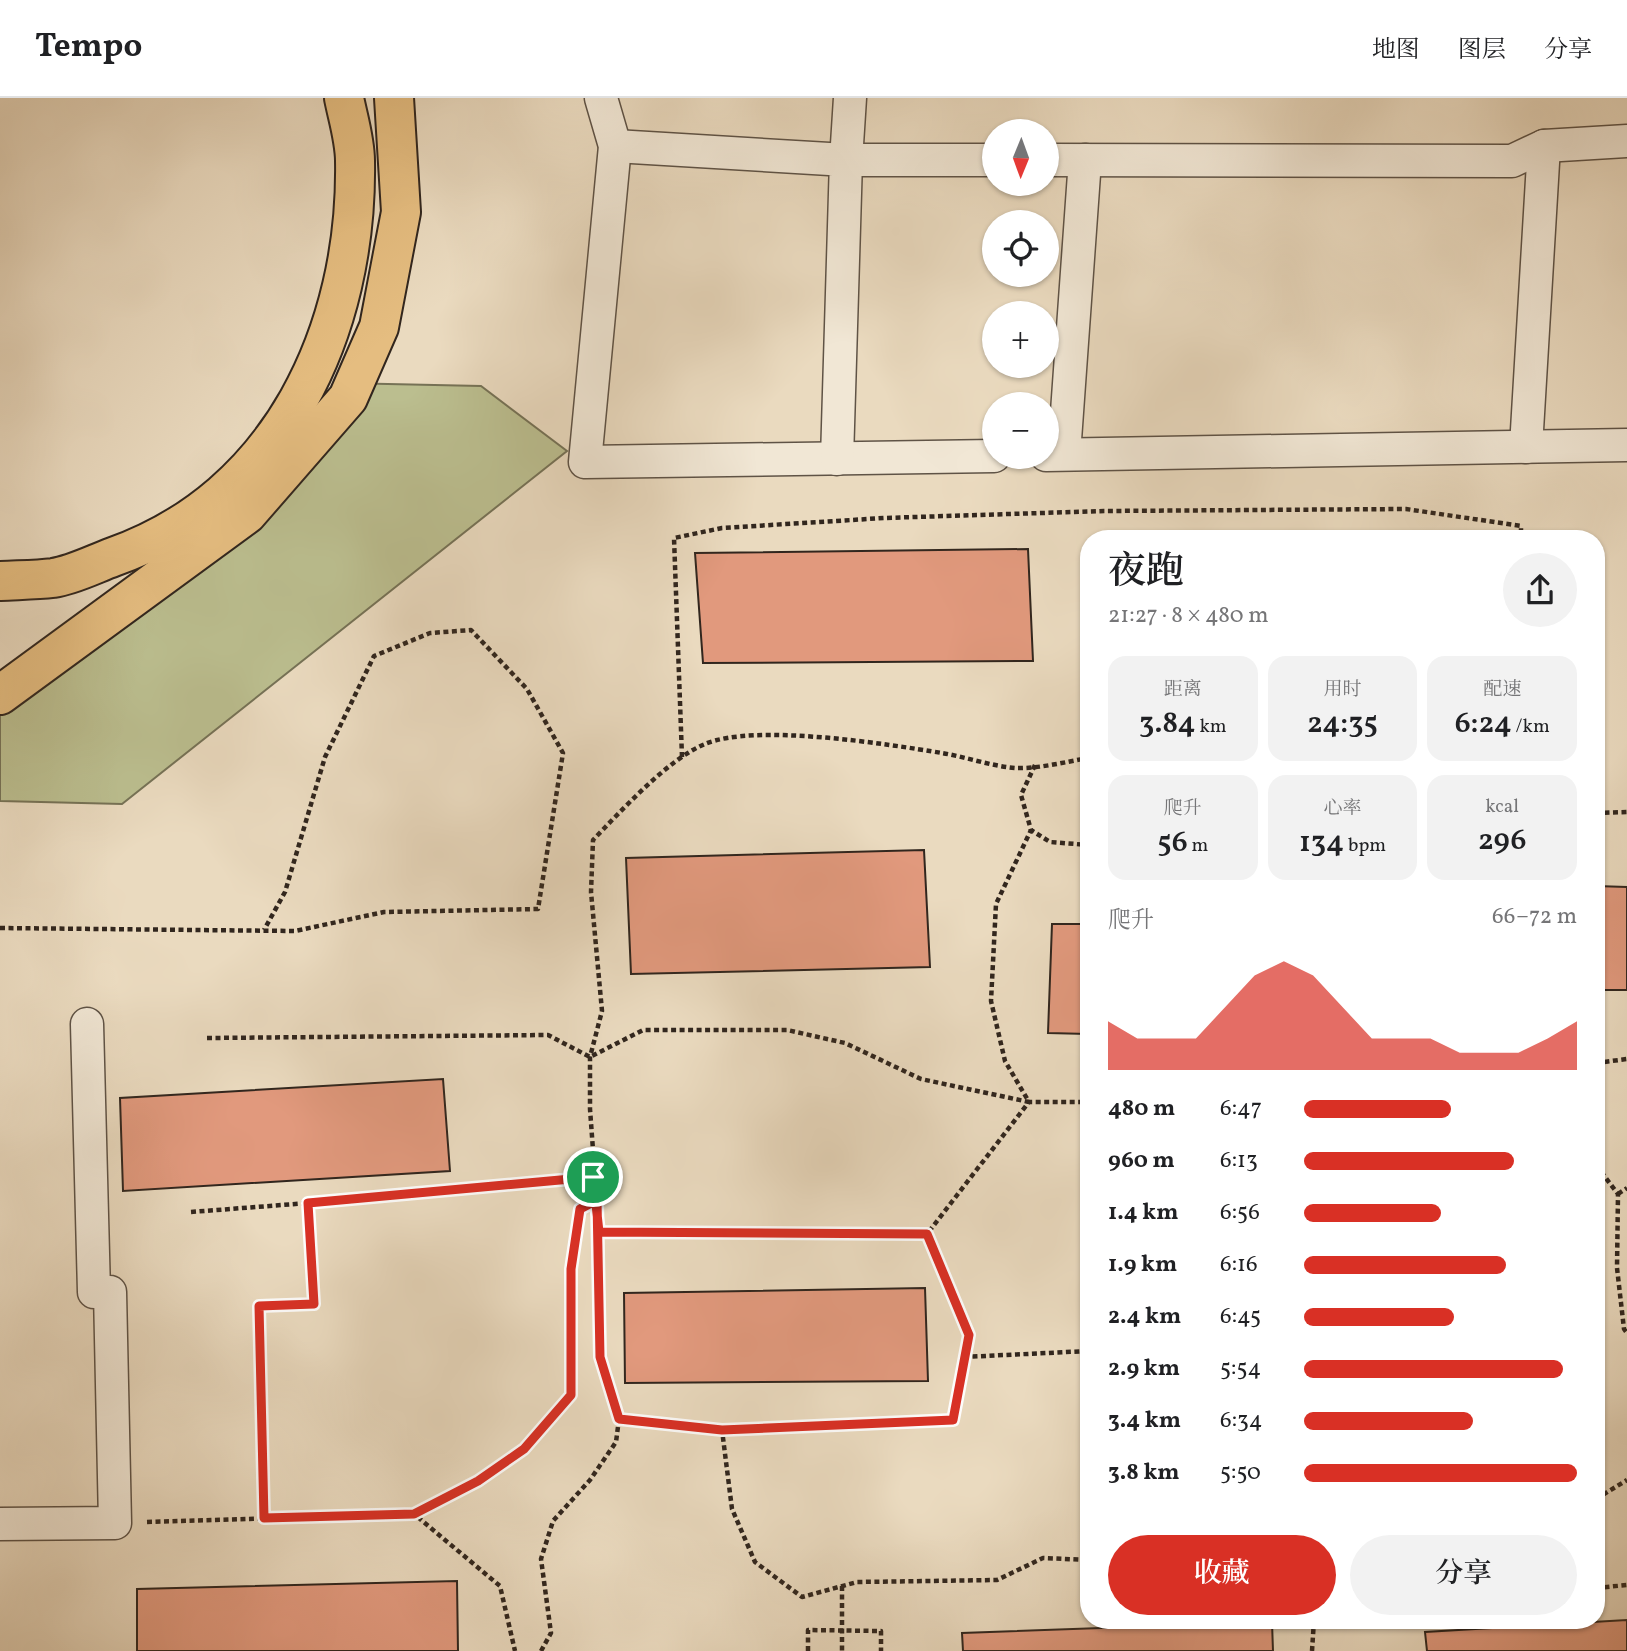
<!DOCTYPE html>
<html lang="zh">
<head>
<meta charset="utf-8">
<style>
  :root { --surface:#fff; --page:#f2f2f2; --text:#202124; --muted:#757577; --line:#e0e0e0; --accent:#d93025 }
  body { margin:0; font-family:Vollkorn,"Noto Serif SC",serif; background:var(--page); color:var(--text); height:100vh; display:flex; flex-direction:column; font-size:26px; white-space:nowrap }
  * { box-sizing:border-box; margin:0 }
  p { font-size:23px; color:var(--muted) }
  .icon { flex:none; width:38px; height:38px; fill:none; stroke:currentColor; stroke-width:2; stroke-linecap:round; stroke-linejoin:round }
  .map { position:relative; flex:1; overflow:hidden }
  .sheet { position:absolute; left:1080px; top:432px; width:525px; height:1099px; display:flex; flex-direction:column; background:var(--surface); border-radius:28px; box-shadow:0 2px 5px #0004 }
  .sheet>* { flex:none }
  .needle { width:46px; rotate:181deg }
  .buttons { position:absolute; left:982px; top:21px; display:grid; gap:14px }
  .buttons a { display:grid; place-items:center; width:77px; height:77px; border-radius:50%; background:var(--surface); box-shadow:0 2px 5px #0004; font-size:35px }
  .pin { position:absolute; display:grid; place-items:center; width:60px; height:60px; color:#fff; margin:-30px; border:4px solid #fff; border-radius:50%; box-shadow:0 2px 7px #0007 }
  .round { display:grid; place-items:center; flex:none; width:74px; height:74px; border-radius:37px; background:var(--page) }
  .head { display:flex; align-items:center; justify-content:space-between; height:119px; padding:0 28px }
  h1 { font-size:38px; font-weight:600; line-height:52px }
  .metrics { display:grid; grid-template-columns:repeat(3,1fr); gap:10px; height:119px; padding:7px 28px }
  .metrics div { display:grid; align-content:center; border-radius:18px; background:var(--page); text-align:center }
  .metrics b { font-size:30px; font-weight:600 }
  .metrics small { font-size:19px; font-weight:400 }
  .metrics p { font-size:19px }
  .chart { height:196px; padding:14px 28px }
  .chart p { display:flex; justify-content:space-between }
  .chart svg { width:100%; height:126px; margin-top:7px; fill:var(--accent); opacity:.7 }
  .cta { display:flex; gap:14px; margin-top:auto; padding:14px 28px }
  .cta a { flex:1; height:80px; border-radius:42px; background:var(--accent); color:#fff; font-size:28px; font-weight:600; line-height:80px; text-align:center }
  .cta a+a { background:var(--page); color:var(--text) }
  ul { padding:0 28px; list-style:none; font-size:23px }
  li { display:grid; grid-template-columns:112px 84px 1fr; align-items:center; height:52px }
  li i { height:18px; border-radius:9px; background:var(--accent) }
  header { display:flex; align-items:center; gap:42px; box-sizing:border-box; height:98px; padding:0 35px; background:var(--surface); border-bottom:2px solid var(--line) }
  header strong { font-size:33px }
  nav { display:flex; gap:38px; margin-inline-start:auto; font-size:24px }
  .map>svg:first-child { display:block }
</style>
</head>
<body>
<header>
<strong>Tempo</strong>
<nav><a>地图</a><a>图层</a><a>分享</a></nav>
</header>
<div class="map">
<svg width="1627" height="1553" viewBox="0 0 1627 1553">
  <rect width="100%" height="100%" fill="#eadabf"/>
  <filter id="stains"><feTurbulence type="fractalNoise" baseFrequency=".00286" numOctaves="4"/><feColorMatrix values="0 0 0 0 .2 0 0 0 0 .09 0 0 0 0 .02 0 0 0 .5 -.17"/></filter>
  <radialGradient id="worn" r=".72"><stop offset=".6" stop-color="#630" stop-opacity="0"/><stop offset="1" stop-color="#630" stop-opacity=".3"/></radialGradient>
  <polygon fill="#bbbe8f" stroke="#767256" stroke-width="2" points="341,285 481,288 567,353 122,706 0,703 0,594 199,457"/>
  <g fill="#e1997d" stroke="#31261e" stroke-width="2">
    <polygon points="1028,451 1033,563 703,565 695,455"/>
    <polygon points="924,752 930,869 631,876 626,760"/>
    <polygon points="1596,788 1627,789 1627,892 1596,892"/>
    <polygon points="1052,826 1088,826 1088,936 1048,935"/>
    <polygon points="443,981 450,1073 123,1093 120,1000"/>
    <polygon points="925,1190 928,1283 625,1285 624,1195"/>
    <polygon points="457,1483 458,1553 137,1553 137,1491"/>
    <polygon points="1627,1522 1627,1553 1427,1553 1425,1534"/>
    <polygon points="1272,1524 1273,1553 963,1553 962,1535"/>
  </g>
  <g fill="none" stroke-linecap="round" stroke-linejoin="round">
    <defs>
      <g id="minor">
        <polyline points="601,0 615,48 585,364 994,358"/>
        <polyline points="850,0 846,62 994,62"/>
        <polyline points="615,48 846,62 837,361"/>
        <polyline points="1046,62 1512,63 1544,48 1627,43"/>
        <polyline points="1526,349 1544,48"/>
        <polyline points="1064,356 1085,62"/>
        <polyline points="1046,357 1627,347"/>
        <polyline points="0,1426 115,1425 110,1194 94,1194 87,926"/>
      </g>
      <g id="highway">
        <path d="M 0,483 C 17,482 36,482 53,480 C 73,477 94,466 113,459 C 281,400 358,232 355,63 C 355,42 348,20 344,0"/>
        <polyline points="0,597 247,416 348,300 379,229 401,114 394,0"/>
      </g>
    </defs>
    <use href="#minor" stroke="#5f5346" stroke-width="35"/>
    <use href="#highway" stroke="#31261e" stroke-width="42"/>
    <g stroke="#31261e" stroke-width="4.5" stroke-dasharray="5 3.5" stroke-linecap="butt">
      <polyline points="682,659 674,440 722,430 884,420 1104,413 1406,411 1521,428 1521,441"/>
      <polyline points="1035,667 1021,697 1031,732 1050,744 1088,747"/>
      <polyline points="1596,715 1627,714"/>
      <polyline points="0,830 295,833 384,814 538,811 563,655 527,591 471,532 430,535 374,558 325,659 285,794 264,832"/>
      <polyline points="207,940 548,937 590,959 643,932 787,932 845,945 921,981 1029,1004 1005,963 991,903 996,806 1031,732"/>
      <polyline points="1596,965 1627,961"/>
      <polyline points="1596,1067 1618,1096 1617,1170 1624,1231 1627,1235"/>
      <polyline points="1618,1096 1627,1090"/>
      <polyline points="191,1114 308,1105"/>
      <polyline points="599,1134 927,1136 1029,1004 1088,1004"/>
      <polyline points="964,1259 1088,1253"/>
      <polyline points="619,1321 722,1332 732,1411 755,1464 802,1499 857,1484 997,1482 1043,1460 1088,1462"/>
      <polyline points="722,1332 952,1322 969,1237 927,1136"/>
      <polyline points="1596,1401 1627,1382"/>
      <polyline points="414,1416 478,1383 524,1351 571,1297 571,1171 580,1111 597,1102"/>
      <polyline points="264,1420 259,1208 314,1206 308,1105 593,1079"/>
      <polyline points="147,1424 414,1416 500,1488 515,1553"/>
      <polyline points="842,1488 842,1553"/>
      <polyline points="1596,1490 1627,1487"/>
      <path d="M 541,1553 L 551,1535 L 541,1461 L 553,1423 L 590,1382 L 616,1344 L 619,1321 L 600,1259 L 599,1134 L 590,1011 L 590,959 L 602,913 L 591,794 L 593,742 C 621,713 668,661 705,646 C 754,625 887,646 942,655 C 966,659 991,668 1015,670 C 1038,671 1065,664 1088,660"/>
      <polyline points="808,1553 808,1532 881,1533 881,1553"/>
      <polyline points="1312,1553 1314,1522"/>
    </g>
    <use href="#minor" stroke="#f1e7d5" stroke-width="32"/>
    <use href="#highway" stroke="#e5bd80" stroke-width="38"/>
  </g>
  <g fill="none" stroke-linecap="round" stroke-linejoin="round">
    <defs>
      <polyline id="route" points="593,1079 308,1105 314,1206 259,1208 264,1420 414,1416 478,1383 524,1351 571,1297 571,1171 580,1111 597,1102 600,1259 619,1321 722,1332 953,1322 969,1237 927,1136 599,1134 593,1079"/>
    </defs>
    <use href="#route" stroke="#fff" stroke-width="14"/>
    <use href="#route" stroke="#d93025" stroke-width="9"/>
  </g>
  <rect width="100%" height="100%" filter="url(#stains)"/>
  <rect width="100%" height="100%" fill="url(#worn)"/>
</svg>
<div class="buttons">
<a><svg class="needle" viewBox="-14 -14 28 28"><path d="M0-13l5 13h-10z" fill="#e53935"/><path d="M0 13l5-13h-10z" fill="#757577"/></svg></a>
<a><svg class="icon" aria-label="locate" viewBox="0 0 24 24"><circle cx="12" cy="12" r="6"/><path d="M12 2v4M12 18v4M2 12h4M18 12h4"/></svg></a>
<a>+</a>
<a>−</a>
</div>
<div class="pin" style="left:593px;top:1079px;background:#1e9e55"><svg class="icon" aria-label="arrive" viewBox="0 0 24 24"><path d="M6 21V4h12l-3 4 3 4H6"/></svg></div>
<section class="sheet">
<div class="head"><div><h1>夜跑</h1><p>21:27 · 8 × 480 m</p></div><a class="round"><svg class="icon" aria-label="share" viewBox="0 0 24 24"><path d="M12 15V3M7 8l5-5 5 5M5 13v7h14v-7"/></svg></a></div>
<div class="metrics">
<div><p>距离</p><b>3.84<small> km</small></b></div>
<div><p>用时</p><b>24:35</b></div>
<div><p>配速</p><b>6:24<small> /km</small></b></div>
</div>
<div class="metrics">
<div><p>爬升</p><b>56<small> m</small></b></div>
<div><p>心率</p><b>134<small> bpm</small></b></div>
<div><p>kcal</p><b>296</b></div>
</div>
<div class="chart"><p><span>爬升</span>66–72 m</p>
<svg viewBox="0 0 160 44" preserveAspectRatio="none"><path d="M0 44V27L10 33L20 33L30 33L40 22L50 11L60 6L70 11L80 22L90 33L100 33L110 33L120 38L130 38L140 38L150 33L160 27V44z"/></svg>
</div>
<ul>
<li><b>480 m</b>6:47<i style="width:54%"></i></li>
<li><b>960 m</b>6:13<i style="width:77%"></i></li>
<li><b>1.4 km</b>6:56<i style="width:50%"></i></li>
<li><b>1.9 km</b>6:16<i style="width:74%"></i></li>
<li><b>2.4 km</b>6:45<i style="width:55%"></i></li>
<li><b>2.9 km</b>5:54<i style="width:95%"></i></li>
<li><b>3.4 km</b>6:34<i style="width:62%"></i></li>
<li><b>3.8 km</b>5:50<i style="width:100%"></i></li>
</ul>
<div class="cta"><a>收藏</a><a>分享</a></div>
</section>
</div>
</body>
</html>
